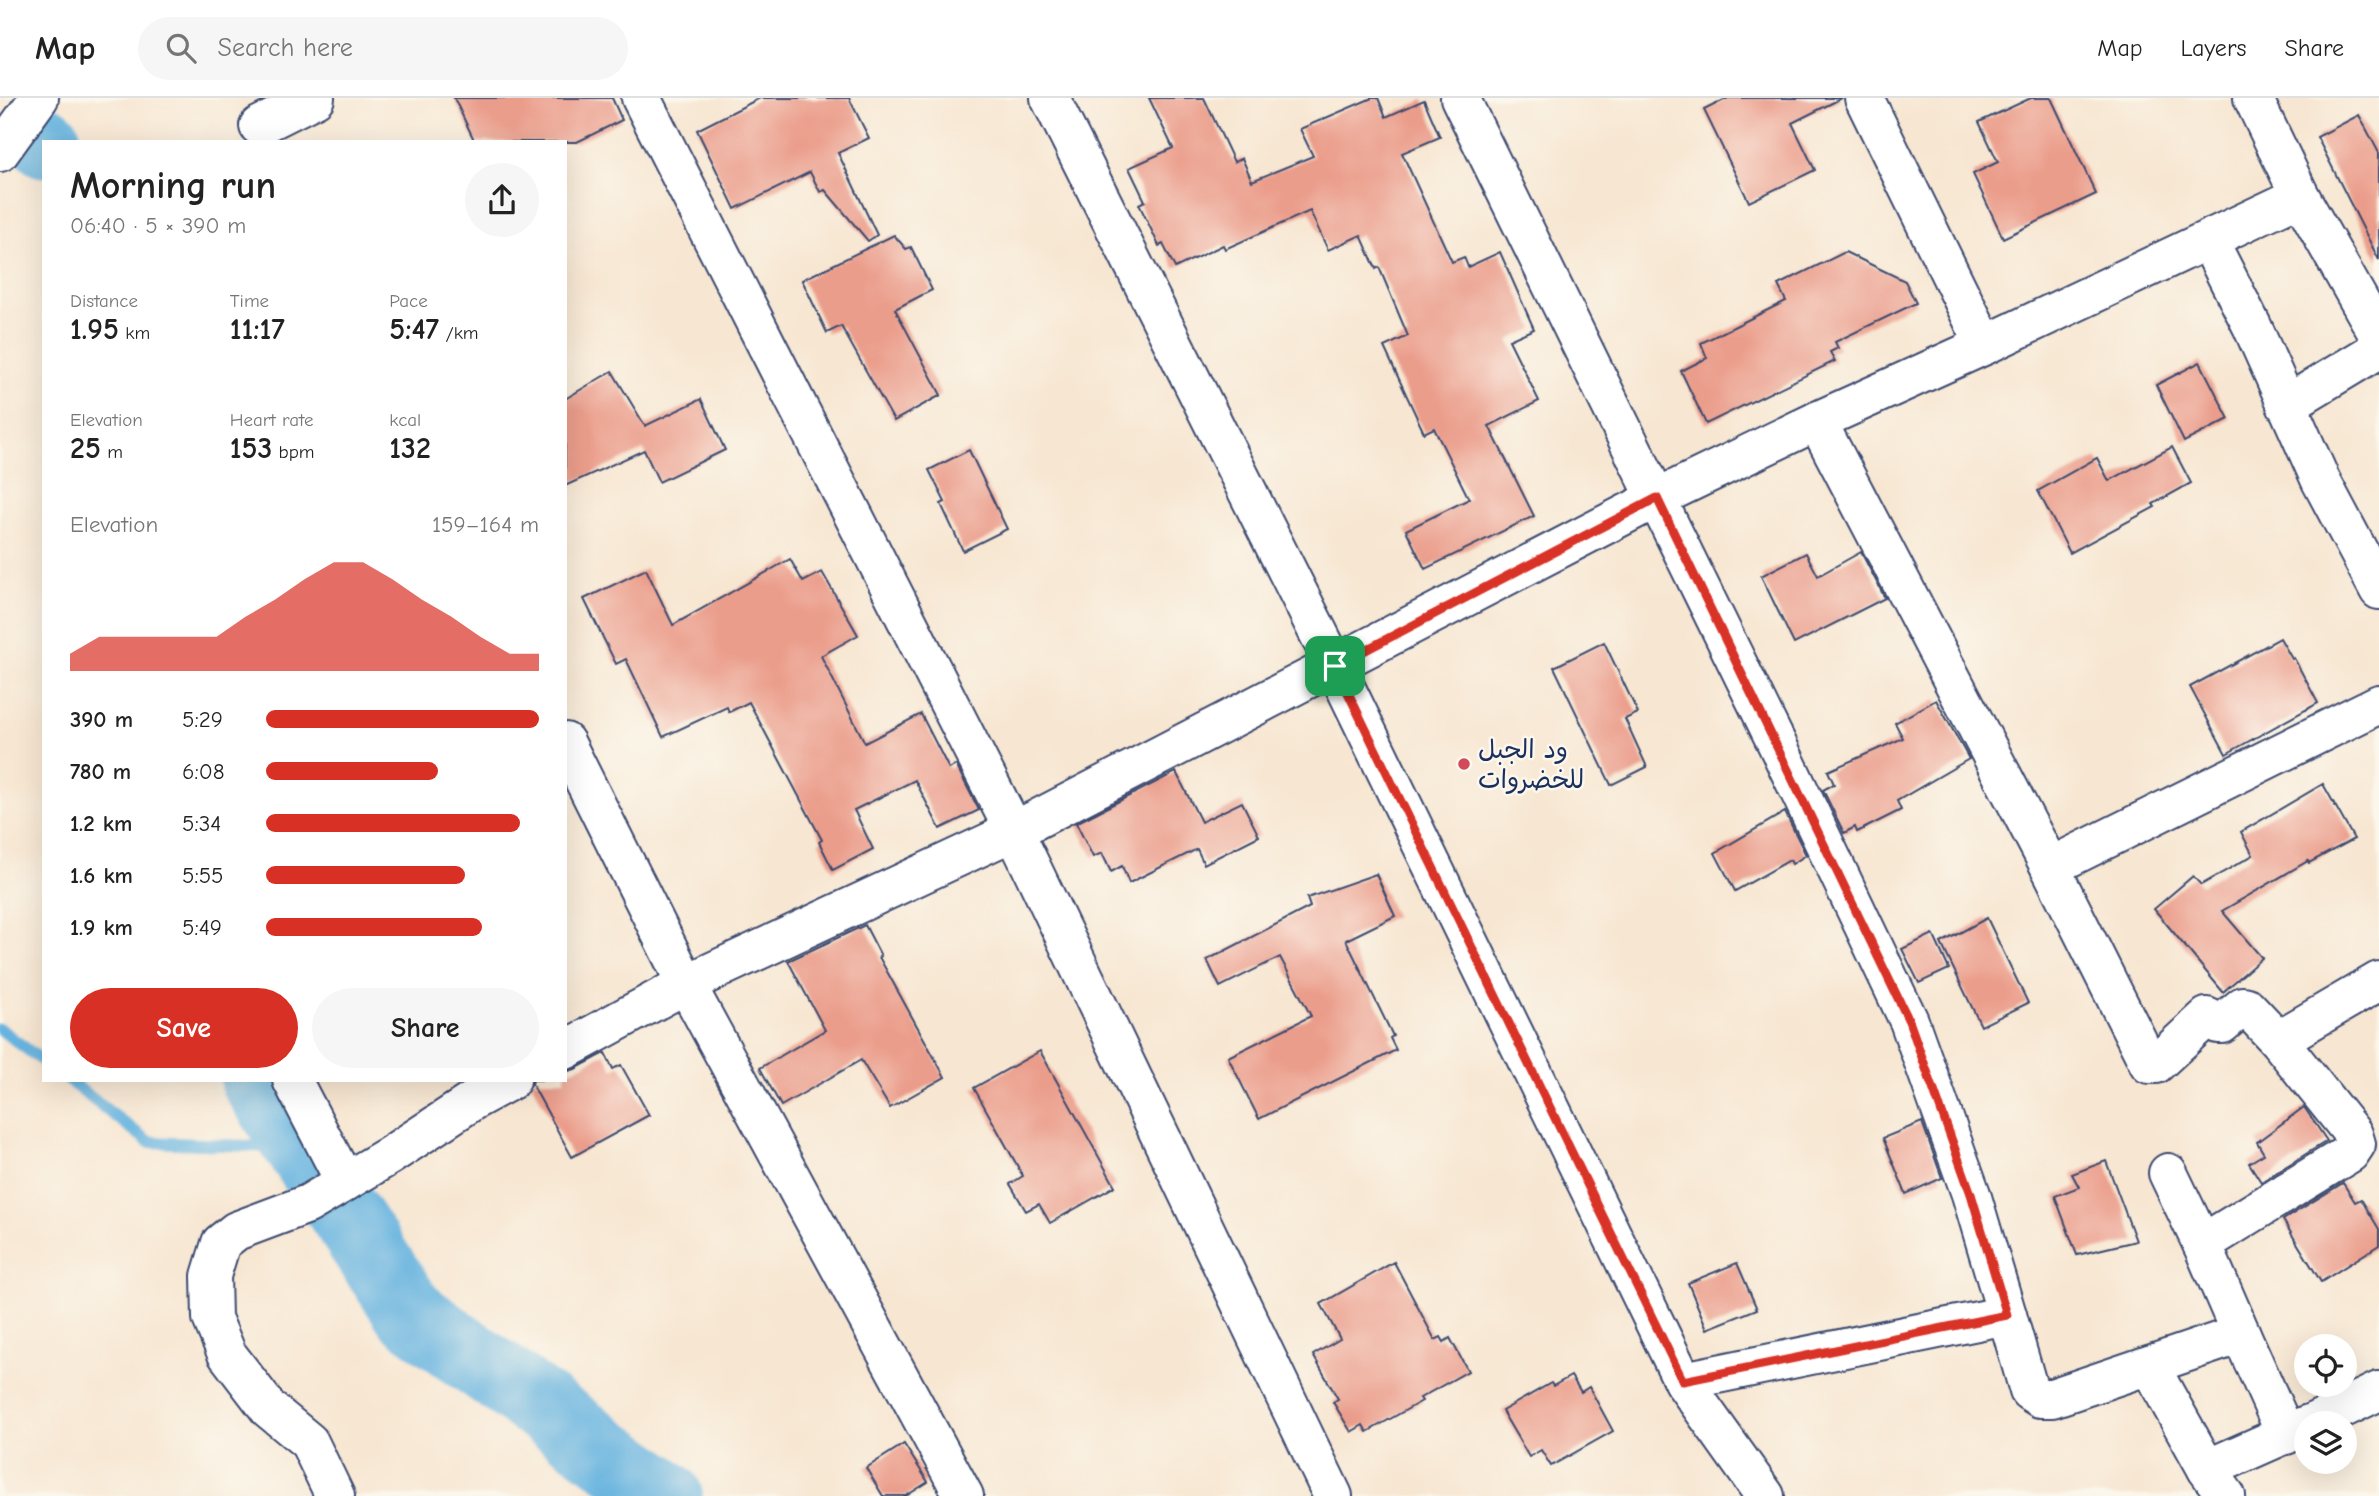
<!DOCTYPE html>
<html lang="en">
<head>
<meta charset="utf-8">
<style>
  :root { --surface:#fff; --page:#f6f6f6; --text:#222; --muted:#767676; --line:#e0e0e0; --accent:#d93025 }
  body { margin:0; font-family:"Comic Neue","Playpen Sans Arabic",sans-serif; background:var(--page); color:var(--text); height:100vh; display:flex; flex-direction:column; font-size:26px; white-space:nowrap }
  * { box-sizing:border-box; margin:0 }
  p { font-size:23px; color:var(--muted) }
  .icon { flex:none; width:38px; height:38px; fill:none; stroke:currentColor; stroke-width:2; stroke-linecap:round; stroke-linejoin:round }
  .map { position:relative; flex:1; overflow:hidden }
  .side { position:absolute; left:42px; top:42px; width:525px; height:942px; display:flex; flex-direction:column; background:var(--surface); border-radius:0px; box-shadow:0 7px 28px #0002 }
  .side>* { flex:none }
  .fabs { position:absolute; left:2294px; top:1236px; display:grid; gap:14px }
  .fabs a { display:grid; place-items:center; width:63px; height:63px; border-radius:50%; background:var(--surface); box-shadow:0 7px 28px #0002; font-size:35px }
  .pin { position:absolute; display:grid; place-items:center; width:60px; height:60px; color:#fff; margin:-30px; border-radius:14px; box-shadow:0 4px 10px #0006 }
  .round { display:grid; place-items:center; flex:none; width:74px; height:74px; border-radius:37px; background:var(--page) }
  .headline { display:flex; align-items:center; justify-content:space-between; height:119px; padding:0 28px }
  h1 { font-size:38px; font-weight:800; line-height:52px }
  .metrics { display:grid; grid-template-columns:repeat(3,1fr); gap:10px; height:119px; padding:7px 28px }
  .metrics div { display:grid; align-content:center }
  .metrics b { font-size:30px; font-weight:800 }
  .metrics small { font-size:19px; font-weight:400 }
  .metrics p { font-size:19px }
  .chart { height:196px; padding:14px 28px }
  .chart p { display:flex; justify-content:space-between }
  .chart svg { width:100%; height:126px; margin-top:7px; fill:var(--accent); opacity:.7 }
  .primary-button { display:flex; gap:14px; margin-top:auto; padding:14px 28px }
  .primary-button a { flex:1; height:80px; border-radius:42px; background:var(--accent); color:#fff; font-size:28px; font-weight:800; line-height:80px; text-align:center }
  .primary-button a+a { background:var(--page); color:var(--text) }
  ul { padding:0 28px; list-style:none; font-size:23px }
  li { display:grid; grid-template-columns:112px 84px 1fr; align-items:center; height:52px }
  li i { height:18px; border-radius:9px; background:var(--accent) }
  header { display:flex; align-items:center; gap:42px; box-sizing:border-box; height:98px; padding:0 35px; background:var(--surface); border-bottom:2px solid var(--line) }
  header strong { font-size:33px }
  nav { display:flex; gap:38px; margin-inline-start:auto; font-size:24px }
  .search { width:490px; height:63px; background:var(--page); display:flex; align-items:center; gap:18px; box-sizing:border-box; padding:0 24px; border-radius:38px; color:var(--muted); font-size:26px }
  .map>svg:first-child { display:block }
</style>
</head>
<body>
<header>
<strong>Map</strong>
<div class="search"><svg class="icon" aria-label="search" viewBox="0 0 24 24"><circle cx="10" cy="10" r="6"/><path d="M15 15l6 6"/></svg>Search here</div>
<nav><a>Map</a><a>Layers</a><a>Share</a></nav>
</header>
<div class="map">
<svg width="2379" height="1398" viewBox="0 0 2379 1398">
  <rect width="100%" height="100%" fill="#fbf7ec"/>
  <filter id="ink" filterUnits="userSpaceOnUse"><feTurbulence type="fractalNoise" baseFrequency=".0143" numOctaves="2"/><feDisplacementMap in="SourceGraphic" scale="14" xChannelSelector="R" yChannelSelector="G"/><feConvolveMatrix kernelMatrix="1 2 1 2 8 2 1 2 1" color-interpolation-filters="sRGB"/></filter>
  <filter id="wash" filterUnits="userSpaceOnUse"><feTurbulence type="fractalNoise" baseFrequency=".00686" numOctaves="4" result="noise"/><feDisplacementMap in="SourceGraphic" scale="28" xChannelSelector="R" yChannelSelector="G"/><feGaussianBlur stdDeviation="1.57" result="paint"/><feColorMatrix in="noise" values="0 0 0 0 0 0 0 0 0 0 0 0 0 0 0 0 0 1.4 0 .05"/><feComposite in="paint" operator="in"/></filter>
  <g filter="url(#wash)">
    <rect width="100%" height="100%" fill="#f7e6d1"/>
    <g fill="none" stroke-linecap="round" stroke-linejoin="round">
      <g stroke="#66b3df" stroke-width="12">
        <polyline points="0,931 44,964"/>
        <polyline points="68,982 149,1044 299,1050"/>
      </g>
      <g stroke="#66b3df" stroke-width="72">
        <polyline points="45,43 46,44"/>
        <polyline points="256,982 410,1215 667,1398"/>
      </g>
    </g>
    <g id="blocks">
      <g fill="#eb9d8b">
        <polygon points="454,0 612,0 622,22 577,44 475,44"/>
        <polygon points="760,0 849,0 869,40 838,55 877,137 868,143 825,92 820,94 810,74 735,111 697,32"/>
        <polygon points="1149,0 1204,0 1234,64 1242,60 1252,83 1313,58 1300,31 1372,0 1378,0 1386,19 1424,2 1440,39 1402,55 1452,164 1464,159 1468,169 1500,154 1534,231 1509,242 1539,303 1489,328 1534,418 1425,471 1406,432 1469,401 1434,330 1424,335 1384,249 1408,238 1379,169 1376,171 1361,137 1328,152 1310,113 1225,151 1223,147 1175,170 1163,146 1159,148 1139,106 1145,103 1129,70 1173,50"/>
        <polygon points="1728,0 1842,0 1792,25 1815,72 1749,104 1704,12"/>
        <polygon points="2031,0 2051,0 2096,96 2003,140 1973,76 1998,64 1979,24"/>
        <polygon points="2359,17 2379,55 2379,162 2317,39"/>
        <polygon points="894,137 906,151 911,149 932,192 895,211 941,297 894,323 841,228 827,235 802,182"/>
        <polygon points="1845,154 1905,183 1916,205 1835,244 1838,250 1830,254 1835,263 1706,326 1681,273 1707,260 1701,245 1786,203 1778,187"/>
        <polygon points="2200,264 2229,321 2184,344 2156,287"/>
        <polygon points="612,273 645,328 701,301 725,352 659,384 644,352 565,388 565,301"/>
        <polygon points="2172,349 2191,385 2153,406 2155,409 2070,455 2038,393 2097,360 2109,383"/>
        <polygon points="969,352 1007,431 963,453 941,406 945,404 929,372"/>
        <polygon points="1861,454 1885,500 1794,546 1761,478 1806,455 1818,478"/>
        <polygon points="790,461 803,484 822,474 858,537 821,558 865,645 921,616 949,671 956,667 979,712 940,731 915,682 854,712 873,751 833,772 819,744 822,742 749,604 729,614 727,609 663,639 626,561 616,566 584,501 646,471 673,527"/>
        <polygon points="2280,540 2292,561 2294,560 2318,605 2226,656 2190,589"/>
        <polygon points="1604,544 1638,615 1625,621 1647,669 1611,687 1554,569"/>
        <polygon points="1936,602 1969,661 1897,703 1901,712 1857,734 1855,729 1844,735 1823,692 1834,686 1828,673 1903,640 1895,625"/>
        <polygon points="1176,674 1201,724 1242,704 1259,738 1204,766 1197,751 1129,785 1122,768 1111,774 1102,755 1093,759 1076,725"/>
        <polygon points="2323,686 2354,741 2309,765 2308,763 2222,813 2262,860 2223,894 2154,811 2193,778 2201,787 2253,757 2241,734"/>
        <polygon points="1785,714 1806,757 1792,766 1790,762 1735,793 1715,755"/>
        <polygon points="1376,776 1395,818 1346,842 1393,938 1390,940 1396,952 1259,1021 1228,959 1311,918 1280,859 1220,889 1207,862 1310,809 1307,800"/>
        <polygon points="1987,820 2028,905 1981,928 1941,845"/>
        <polygon points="865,827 881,858 879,859 945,979 890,1010 861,962 781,1008 760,970 825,932 788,863"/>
        <polygon points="1933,836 1949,871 1919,885 1902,851"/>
        <polygon points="1040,953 1115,1088 1050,1125 1039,1106 1026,1113 1010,1086 1023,1078 974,990"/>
        <polygon points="605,955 613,971 621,967 649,1017 572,1059 532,986 533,982 565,982 565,974 575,971"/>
        <polygon points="2304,1009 2327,1043 2261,1084 2249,1065 2264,1056 2257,1044"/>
        <polygon points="1922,1024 1942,1080 1906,1096 1883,1040"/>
        <polygon points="2106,1063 2136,1143 2077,1157 2055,1098 2079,1089 2072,1076"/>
        <polygon points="2343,1085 2355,1104 2361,1101 2379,1131 2379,1147 2321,1184 2283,1122"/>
        <polygon points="1394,1164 1435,1242 1441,1239 1444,1244 1450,1240 1468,1273 1420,1300 1422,1303 1367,1334 1363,1327 1351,1334 1333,1304 1338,1301 1313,1257 1340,1241 1321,1206"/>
        <polygon points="1737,1165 1757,1211 1707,1231 1688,1185"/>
        <polygon points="1571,1278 1581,1294 1589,1289 1613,1333 1551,1368 1541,1352 1529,1359 1502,1313 1551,1285 1553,1288"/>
        <polygon points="904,1346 928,1384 906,1398 883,1398 866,1370"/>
      </g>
    </g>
  </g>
  <g filter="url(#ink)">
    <use href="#blocks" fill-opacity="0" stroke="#3c4a6f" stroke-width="2"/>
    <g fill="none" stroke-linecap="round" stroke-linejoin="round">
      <defs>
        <g id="street">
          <polyline points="641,0 1014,733 1333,1398"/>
          <polyline points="1050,0 1335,568 1683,1283 1765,1398"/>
          <polyline points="1460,0 1777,646 1909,923 1971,1096 2007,1217"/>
          <polyline points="1864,0 1985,247"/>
          <polyline points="2253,0 2300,98 2379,238"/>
          <polyline points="259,28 315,0"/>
          <polyline points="2209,143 2252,228 2321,383 2379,492"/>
          <polyline points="2286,307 2379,251"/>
          <polyline points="1817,323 2050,769 2149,966 2156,966 2207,919 2218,926 2222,926 2243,908 2247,909 2278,942"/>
          <polyline points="565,644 686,886 964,1398"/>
          <polyline points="2050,769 2379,606"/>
          <polyline points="565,952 686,886 1014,733 1657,400 1817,323 1985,247 2300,98"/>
          <polyline points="292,982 345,1084"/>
          <polyline points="2168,1075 2202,1146"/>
          <polyline points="2241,1236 2202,1146 2350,1055 2356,1046 2353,1036 2278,942 2379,883"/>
          <polyline points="2149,1267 2207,1371 2226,1398"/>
          <polyline points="1683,1283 2007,1217 2029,1293 2040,1300 2052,1300 2241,1236 2286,1337"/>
          <polyline points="2312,1325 2379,1293"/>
          <polyline points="2207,1371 2306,1327"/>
          <polyline points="335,1398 309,1344 269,1311 227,1256 212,1220 211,1178 221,1145 236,1133 308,1106 389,1058 474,1002 511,982"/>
        </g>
        <polyline id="highway" points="0,54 39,0"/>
      </defs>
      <use href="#street" stroke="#3c4a6f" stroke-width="42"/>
      <use href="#highway" stroke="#3c4a6f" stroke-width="42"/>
      <use href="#street" stroke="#fff" stroke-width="38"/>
      <use href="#highway" stroke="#fff" stroke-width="38"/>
    </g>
  </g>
  <g fill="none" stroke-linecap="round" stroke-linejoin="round" filter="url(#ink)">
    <defs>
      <polygon id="route" points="1657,400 1909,923 1971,1096 2007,1217 1683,1283 1335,568"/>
    </defs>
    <use href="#route" stroke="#fff" stroke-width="14"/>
    <use href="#route" stroke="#d93025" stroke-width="9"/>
  </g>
  <circle fill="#d1495b" stroke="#fbf7ec" stroke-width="2.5" cx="1464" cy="666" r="7"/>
  <g text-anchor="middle" stroke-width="5" stroke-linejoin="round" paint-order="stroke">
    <g font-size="26" fill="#1b2f5e" stroke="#fbf7ec" text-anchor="start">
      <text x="1478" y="660">ود الجبل<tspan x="1478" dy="30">للخضروات</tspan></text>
    </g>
  </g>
</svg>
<div class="fabs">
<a><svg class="icon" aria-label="locate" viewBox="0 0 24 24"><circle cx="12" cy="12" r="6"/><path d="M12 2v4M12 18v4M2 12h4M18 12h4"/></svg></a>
<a><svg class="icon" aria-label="layers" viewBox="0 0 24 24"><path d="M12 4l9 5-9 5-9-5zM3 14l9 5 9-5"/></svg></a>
</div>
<div class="pin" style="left:1335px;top:568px;background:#1e9e55"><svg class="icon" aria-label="arrive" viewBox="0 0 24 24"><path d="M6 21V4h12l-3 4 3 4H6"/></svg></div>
<section class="side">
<div class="headline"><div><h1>Morning run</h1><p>06:40 · 5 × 390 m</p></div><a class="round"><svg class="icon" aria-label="share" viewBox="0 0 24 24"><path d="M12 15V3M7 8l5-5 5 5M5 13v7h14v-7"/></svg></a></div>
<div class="metrics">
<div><p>Distance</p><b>1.95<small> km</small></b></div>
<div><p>Time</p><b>11:17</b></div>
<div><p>Pace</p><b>5:47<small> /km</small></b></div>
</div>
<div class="metrics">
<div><p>Elevation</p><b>25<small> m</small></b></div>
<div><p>Heart rate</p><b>153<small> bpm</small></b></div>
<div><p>kcal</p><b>132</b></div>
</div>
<div class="chart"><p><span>Elevation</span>159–164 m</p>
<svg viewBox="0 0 160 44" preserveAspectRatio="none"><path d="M0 44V38L10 32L20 32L30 32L40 32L50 32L60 25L70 19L80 12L90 6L100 6L110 12L120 19L130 25L140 32L150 38L160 38V44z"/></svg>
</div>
<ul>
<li><b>390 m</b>5:29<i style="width:100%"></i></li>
<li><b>780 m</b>6:08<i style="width:63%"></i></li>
<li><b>1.2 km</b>5:34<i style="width:93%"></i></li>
<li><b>1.6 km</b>5:55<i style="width:73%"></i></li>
<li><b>1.9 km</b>5:49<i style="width:79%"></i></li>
</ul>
<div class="primary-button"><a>Save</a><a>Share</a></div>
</section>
</div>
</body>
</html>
